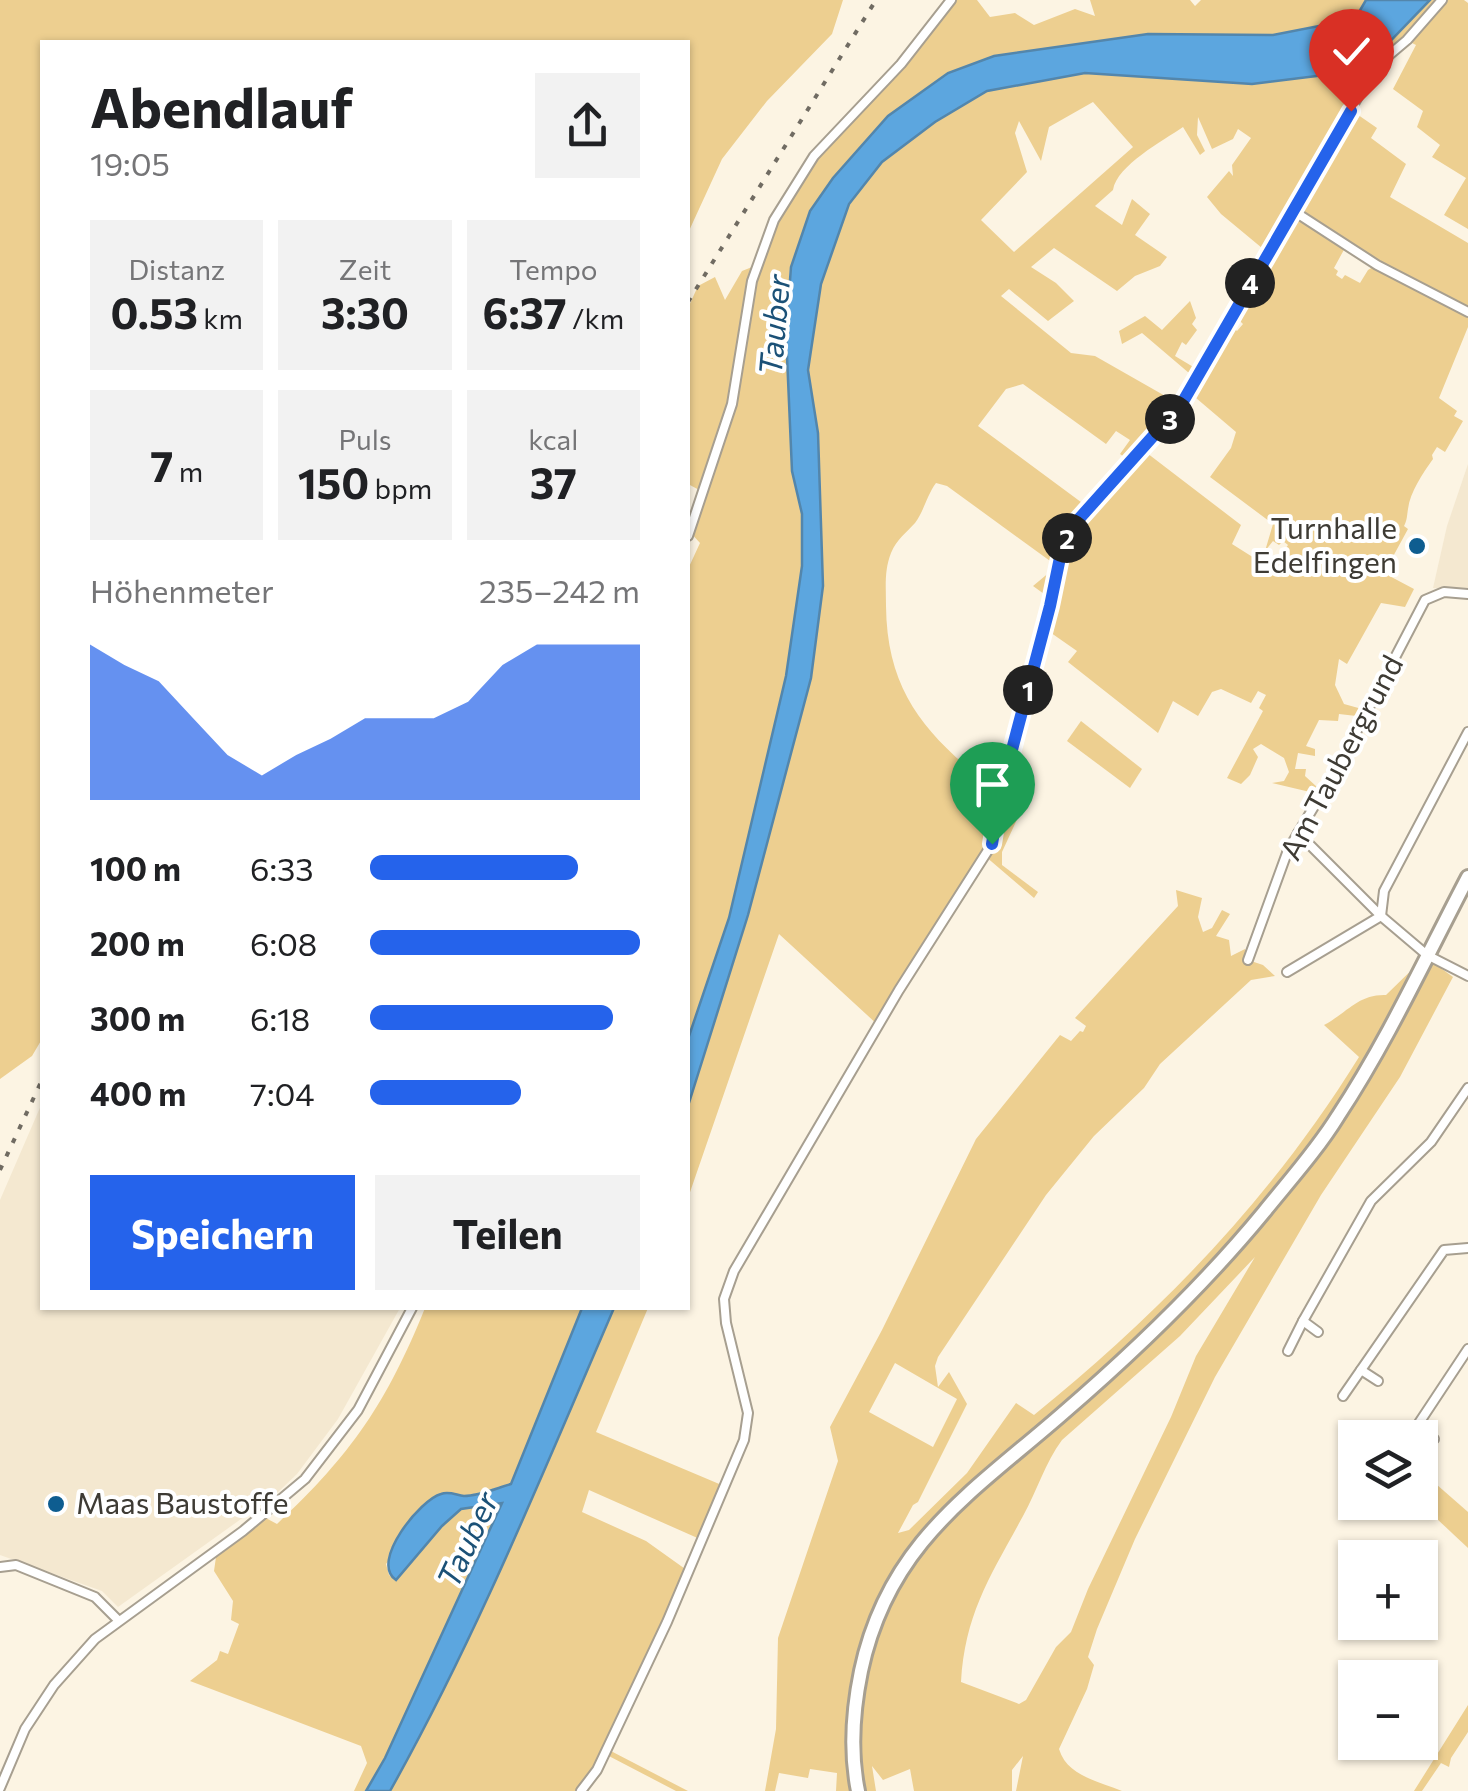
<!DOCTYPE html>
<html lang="de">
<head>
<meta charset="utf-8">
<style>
  :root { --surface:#fff; --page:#f2f2f2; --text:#202124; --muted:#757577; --accent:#2563eb }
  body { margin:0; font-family:Commissioner,sans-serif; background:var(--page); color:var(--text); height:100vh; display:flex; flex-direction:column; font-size:38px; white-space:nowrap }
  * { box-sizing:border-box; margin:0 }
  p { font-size:32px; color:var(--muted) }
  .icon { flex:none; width:55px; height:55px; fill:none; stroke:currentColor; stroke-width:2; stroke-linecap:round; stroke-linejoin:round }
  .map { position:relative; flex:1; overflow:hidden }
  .side { position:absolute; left:40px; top:40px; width:650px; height:1270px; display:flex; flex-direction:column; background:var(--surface); border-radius:0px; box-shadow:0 2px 8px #0004 }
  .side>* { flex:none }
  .fabs { position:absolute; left:1338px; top:1420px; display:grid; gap:20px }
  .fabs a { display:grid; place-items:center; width:100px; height:100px; border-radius:0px; background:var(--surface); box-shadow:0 2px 8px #0004; font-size:50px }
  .pin { position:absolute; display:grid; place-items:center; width:85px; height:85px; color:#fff; margin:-102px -42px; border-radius:50% 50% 50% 0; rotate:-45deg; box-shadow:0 0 10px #0007 }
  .pin .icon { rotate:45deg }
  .km { position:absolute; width:50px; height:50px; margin:-25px; border-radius:50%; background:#222; color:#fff; font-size:28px; line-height:50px; text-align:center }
  .round { display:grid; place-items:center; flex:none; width:105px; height:105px; border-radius:0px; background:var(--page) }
  .summary { display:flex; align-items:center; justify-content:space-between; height:170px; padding:0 50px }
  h1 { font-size:55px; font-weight:700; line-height:75px }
  .figures { display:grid; grid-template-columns:repeat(3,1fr); gap:15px; height:170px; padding:10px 50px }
  .figures div { display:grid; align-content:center; border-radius:0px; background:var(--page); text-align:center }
  .figures b { font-size:42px; font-weight:700 }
  .figures small { font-size:28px; font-weight:400 }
  .figures p { font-size:28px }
  .chart { height:280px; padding:20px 50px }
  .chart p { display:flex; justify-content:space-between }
  .chart svg { width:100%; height:180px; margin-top:10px; fill:var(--accent); opacity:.7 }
  .cta { display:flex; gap:20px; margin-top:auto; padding:20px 50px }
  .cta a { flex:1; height:115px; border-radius:0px; background:var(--accent); color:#fff; font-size:40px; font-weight:700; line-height:115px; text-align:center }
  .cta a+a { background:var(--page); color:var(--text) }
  ul { padding:0 50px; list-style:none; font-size:32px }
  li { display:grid; grid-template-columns:160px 120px 1fr; align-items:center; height:75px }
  li i { height:25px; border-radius:12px; background:var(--accent) }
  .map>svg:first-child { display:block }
</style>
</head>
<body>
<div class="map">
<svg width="1468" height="1791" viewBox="0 0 1468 1791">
  <rect width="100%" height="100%" fill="#fcf4e3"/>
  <g fill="#f4e8d0">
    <polygon points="1468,464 1468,590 1433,588 1447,526"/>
    <polygon points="42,1103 42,1308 400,1308 338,1419 297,1474 276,1494 118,1607 102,1591 0,1555 0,1200"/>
  </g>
  <g fill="#edcf90" fill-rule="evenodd">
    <polygon points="0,0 843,0 832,34 767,101 722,159 688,233 688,42 42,42 42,1039 32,1056 0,1079"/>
    <polygon points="951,0 977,0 990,17 1015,13 1034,25 1075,9 1095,16 1090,0 1190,0 1195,6 1201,0 1366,0 1355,19 1274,35 1148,34 994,56 948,73 888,116 833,178 810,211 790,269 786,333 792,471 802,514 802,566 786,676 729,918 688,1039 688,569 700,543 689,531 703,492 688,484 688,308 698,286 715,277 725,300 742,271 757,265 774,220 800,175 901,64"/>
    <path d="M 1430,0 L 1464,0 L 1468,3 L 1468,229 L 1444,215 L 1466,178 L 1432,157 L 1440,145 L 1417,127 L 1423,111 L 1393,89 L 1416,45 L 1406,40 L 1375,67 L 1351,110 L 1377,128 L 1371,138 L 1406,164 L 1390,197 L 1468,243 L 1468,327 L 1439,398 L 1457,411 L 1454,416 L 1463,421 L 1445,452 L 1437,447 L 1432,455 L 1433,459 C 1423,473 1410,492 1408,509 C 1407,515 1407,521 1404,526 L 1408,529 L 1390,562 L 1385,561 L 1380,571 L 1414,589 L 1405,607 L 1381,603 L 1347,664 L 1339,659 L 1335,685 L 1344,704 L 1362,709 L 1368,697 L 1374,700 L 1365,717 L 1339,714 L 1338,721 L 1319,720 L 1306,746 L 1315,749 L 1315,756 L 1298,753 L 1295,769 L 1306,769 L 1305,776 L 1317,787 L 1310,792 L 1272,783 L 1284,781 L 1289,772 L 1284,758 L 1261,744 L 1253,749 L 1258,757 L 1250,775 L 1241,784 L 1227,778 L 1263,711 L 1259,708 L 1266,695 L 1258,691 L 1251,703 L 1221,689 L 1212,692 L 1198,716 L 1173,701 L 1158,733 L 1068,662 L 1077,651 L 1044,628 L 1051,599 L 1033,586 L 1057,566 L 947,486 L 936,483 C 927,495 924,511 915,523 C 906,533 897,539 891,553 C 884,571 886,587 886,606 C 887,699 932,740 1000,794 L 1006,772 L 1030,791 L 1002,852 L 1002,865 L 1038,892 L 1034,898 L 985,856 L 879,1026 L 779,934 L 688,1198 L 688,1106 L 748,915 L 811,678 L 823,586 L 818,433 L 808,371 L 821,284 L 849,204 L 882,162 L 935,122 L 987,91 L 1085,73 L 1252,84 L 1373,59 ZM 1093,102 L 1133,147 L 1014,252 L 981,220 L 1027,172 L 1015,133 L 1019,121 L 1041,161 L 1049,127 ZM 1198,117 L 1212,149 L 1233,139 L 1238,129 L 1251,138 L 1232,165 L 1233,176 L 1229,171 L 1207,197 L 1221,214 L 1268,253 L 1233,314 L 1243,324 L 1237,331 L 1227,323 L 1200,371 L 1175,356 L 1182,342 L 1186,345 L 1197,330 L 1192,324 L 1196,318 L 1190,301 L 1162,330 L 1145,316 L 1119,331 L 1122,344 L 1142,333 L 1196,379 L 1189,392 L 1236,432 L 1231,448 L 1210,477 L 1273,524 L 1265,551 L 1273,541 L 1279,545 L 1283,541 L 1288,545 L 1272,568 L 1281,564 L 1278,573 L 1232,544 L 1241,525 L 1143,450 L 1181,405 L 1095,356 L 1071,353 L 1001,296 L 1009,289 L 1048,321 L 1074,301 L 1056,283 L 1031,267 L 1054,248 L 1117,291 L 1135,276 L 1160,266 L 1167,257 L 1135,235 L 1150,214 L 1132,199 L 1122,225 L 1095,206 L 1113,190 C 1117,165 1163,141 1183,127 L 1200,155 L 1205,151 L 1197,135 ZM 1346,246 L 1376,265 L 1368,270 L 1360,283 L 1345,275 L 1342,279 L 1336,275 L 1338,271 L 1334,268 ZM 1023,384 L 1106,444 L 1116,431 L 1130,440 L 1120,454 L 1131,462 L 1089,508 L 978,426 L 1006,389 Z"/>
    <polygon points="1081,721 1142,769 1130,788 1067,741"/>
    <path d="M 1176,890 L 1202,898 L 1198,917 L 1203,932 L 1212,928 L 1222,910 L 1230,914 L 1216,936 L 1229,940 L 1231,956 L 1245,949 L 1248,960 L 1263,965 L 1275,976 L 1251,980 L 1160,1064 L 1144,1088 L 1094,1136 L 1046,1195 L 938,1357 L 935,1366 L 938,1387 L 949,1372 L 967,1404 L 918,1502 L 913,1505 L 898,1533 L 909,1530 L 967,1473 L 1016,1403 L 1034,1415 C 1163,1310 1271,1199 1359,1057 L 1324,1025 C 1347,1013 1358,994 1386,995 L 1427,955 L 1445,962 L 1442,969 L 1453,977 L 1400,1077 L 1321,1195 L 1215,1377 L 1135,1539 L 1097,1629 L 1088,1657 L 1094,1665 L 1087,1689 L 1059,1749 C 1067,1776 1098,1781 1122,1791 L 1016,1791 L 1023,1756 L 1012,1770 L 1012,1791 L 914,1791 L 910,1769 L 883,1780 L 872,1766 L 876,1791 L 836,1791 L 837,1773 L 810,1769 L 808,1778 L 779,1773 L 775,1791 L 765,1791 L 776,1729 L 778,1638 L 838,1461 L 830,1427 L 882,1330 L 976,1139 L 1060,1035 L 1071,1041 L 1080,1031 L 1083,1032 L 1086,1026 L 1075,1018 L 1178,906 ZM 1255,1257 L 1196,1356 L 1171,1417 L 1088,1589 L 1071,1632 L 1056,1647 L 1026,1700 L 1019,1704 L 961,1682 C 965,1613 991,1575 1023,1516 C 1037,1491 1045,1463 1062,1440 L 1180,1336 ZM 895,1363 L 957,1399 L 933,1447 L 869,1412 Z"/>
    <path d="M 425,1308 L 582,1308 L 511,1484 L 467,1496 L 446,1492 L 386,1564 L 389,1575 L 397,1580 L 442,1526 L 461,1509 L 503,1502 L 385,1758 L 366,1791 L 354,1791 L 367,1763 L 361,1746 L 190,1681 L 217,1660 L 220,1651 L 228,1654 L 239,1624 L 231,1620 L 233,1601 L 214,1571 L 217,1550 L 262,1516 L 277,1524 C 352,1454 387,1402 425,1308 Z"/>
    <polygon points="614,1308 648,1308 596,1432 724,1486 702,1540 589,1490 582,1512 646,1541 688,1571 607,1749 688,1791 676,1791 605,1754 581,1791 390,1791 416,1745 541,1479"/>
    <polygon points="1428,1477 1468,1512 1468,1548 1420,1503 1420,1488"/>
    <polygon points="1468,1705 1468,1732 1451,1758 1449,1767 1441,1763 1422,1791 1414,1791"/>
  </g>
  <g fill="#5ca6df" stroke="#5386ac" stroke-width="2.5">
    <polygon points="1366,0 1430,0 1373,59 1349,72 1252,84 1085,73 987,91 935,122 882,162 849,204 821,284 808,370 818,433 823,586 811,678 748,915 688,1106 688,1039 729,918 786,676 802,566 802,514 792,471 786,333 791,267 810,211 833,178 888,116 948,73 994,56 1148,34 1273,35 1355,19"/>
    <path d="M 582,1308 L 614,1308 C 544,1470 477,1636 390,1791 L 366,1791 L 385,1758 L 502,1503 L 461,1509 L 442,1526 L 396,1580 C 369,1562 421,1499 441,1494 C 449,1491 456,1495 464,1496 C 479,1496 497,1488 511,1484 Z"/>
  </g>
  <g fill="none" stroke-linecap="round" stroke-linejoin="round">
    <defs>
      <g id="minor">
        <polyline points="1292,210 1377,265 1468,312"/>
        <polyline points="688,536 732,404 752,281 774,220 814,156 901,64 951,0"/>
        <polyline points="1298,833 1381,916 1427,955 1468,976"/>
        <polyline points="1248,960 1288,850 1340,763 1425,600 1444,592 1468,594"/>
        <polyline points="1287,972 1381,916 1384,891 1468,732"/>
        <polyline points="1318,1332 1303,1321 1371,1201 1431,1142 1468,1088"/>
        <polyline points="1288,1351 1303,1321"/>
        <polyline points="1361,1370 1378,1381"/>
        <polyline points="1343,1396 1444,1250 1468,1248"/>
        <polyline points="1417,1426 1434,1439"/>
        <polyline points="1404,1438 1417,1426 1468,1349"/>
        <polyline points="0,1567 16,1565 95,1597 118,1620"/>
        <polyline points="0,1788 25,1729 54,1685 95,1639 243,1531 305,1479 358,1410 412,1308"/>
        <polyline points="581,1791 597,1770 667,1622 744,1440 748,1413 726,1323 724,1299 734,1271 899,990 992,844 1001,795 1050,605 1062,548 1079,520 1181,405 1375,67 1407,40 1442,0"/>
      </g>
      <path id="primary" d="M 858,1791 C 850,1752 853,1710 861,1671 C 888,1544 970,1494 1061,1415 C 1133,1353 1204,1285 1264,1212 C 1289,1181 1317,1150 1338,1116 C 1388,1040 1426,957 1468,877"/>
    </defs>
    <use href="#minor" stroke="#a79f90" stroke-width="12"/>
    <use href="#primary" stroke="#a79f90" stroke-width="18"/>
    <use href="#minor" stroke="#fff" stroke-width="8"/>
    <use href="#primary" stroke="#fff" stroke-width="12"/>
    <g stroke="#706b62" stroke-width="4" stroke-dasharray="5 10" stroke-linecap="butt">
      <polyline points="688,302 876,0"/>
      <polyline points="0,1170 42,1080"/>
    </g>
  </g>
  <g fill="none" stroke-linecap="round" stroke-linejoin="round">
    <defs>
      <polyline id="route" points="992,844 1000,795 1050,606 1062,548 1078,520 1181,405 1351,111"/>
    </defs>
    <use href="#route" stroke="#fff" stroke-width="20"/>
    <use href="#route" stroke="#2563eb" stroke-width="12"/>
  </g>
  <g fill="#0e5d90" stroke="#fff" stroke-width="4">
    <circle cx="1417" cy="546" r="10"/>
    <circle cx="56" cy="1504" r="10"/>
  </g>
  <g text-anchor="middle" stroke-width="8" stroke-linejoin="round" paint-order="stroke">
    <g font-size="30" fill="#3e3b34" stroke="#fff" text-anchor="end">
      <text x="1397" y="539">Turnhalle<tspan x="1397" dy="34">Edelfingen</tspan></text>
      <text x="76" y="1514" text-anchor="start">Maas Baustoffe</text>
    </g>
    <g font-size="30" fill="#3e3b34" stroke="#fff">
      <text transform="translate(1342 758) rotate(-62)" y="10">Am Taubergrund</text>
    </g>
    <g font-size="32" font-style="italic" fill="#1b5177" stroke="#fff">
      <text transform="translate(775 325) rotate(-85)" y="11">Tauber</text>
      <text transform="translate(468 1540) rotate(-65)" y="11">Tauber</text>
    </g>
  </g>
</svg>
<div class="fabs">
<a><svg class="icon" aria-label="layers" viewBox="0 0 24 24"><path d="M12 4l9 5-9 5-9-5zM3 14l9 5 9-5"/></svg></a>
<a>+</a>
<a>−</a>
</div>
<div class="pin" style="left:992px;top:844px;background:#1e9e55"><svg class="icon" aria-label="arrive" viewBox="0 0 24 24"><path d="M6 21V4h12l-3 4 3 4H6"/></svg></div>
<div class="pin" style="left:1351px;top:111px;background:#d93025"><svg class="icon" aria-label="check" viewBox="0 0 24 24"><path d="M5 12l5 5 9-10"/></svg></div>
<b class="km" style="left:1028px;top:690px">1</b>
<b class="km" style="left:1067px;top:538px">2</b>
<b class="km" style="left:1170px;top:419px">3</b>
<b class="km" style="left:1250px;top:283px">4</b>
<section class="side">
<div class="summary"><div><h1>Abendlauf</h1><p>19:05</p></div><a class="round"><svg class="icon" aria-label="share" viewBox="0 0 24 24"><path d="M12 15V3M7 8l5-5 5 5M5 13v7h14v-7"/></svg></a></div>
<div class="figures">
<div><p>Distanz</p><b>0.53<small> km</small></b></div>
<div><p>Zeit</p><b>3:30</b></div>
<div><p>Tempo</p><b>6:37<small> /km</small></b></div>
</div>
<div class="figures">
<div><b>7<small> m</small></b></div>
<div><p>Puls</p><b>150<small> bpm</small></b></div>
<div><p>kcal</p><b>37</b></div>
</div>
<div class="chart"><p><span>Höhenmeter</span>235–242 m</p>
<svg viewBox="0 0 160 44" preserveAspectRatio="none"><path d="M0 44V6L10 11L20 15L30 24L40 33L50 38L60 33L70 29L80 24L90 24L100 24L110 20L120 11L130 6L140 6L150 6L160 6V44z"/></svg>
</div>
<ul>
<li><b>100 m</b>6:33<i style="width:77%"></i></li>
<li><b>200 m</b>6:08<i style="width:100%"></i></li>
<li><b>300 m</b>6:18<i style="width:90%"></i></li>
<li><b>400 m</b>7:04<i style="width:56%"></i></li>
</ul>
<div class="cta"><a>Speichern</a><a>Teilen</a></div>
</section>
</div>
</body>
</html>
